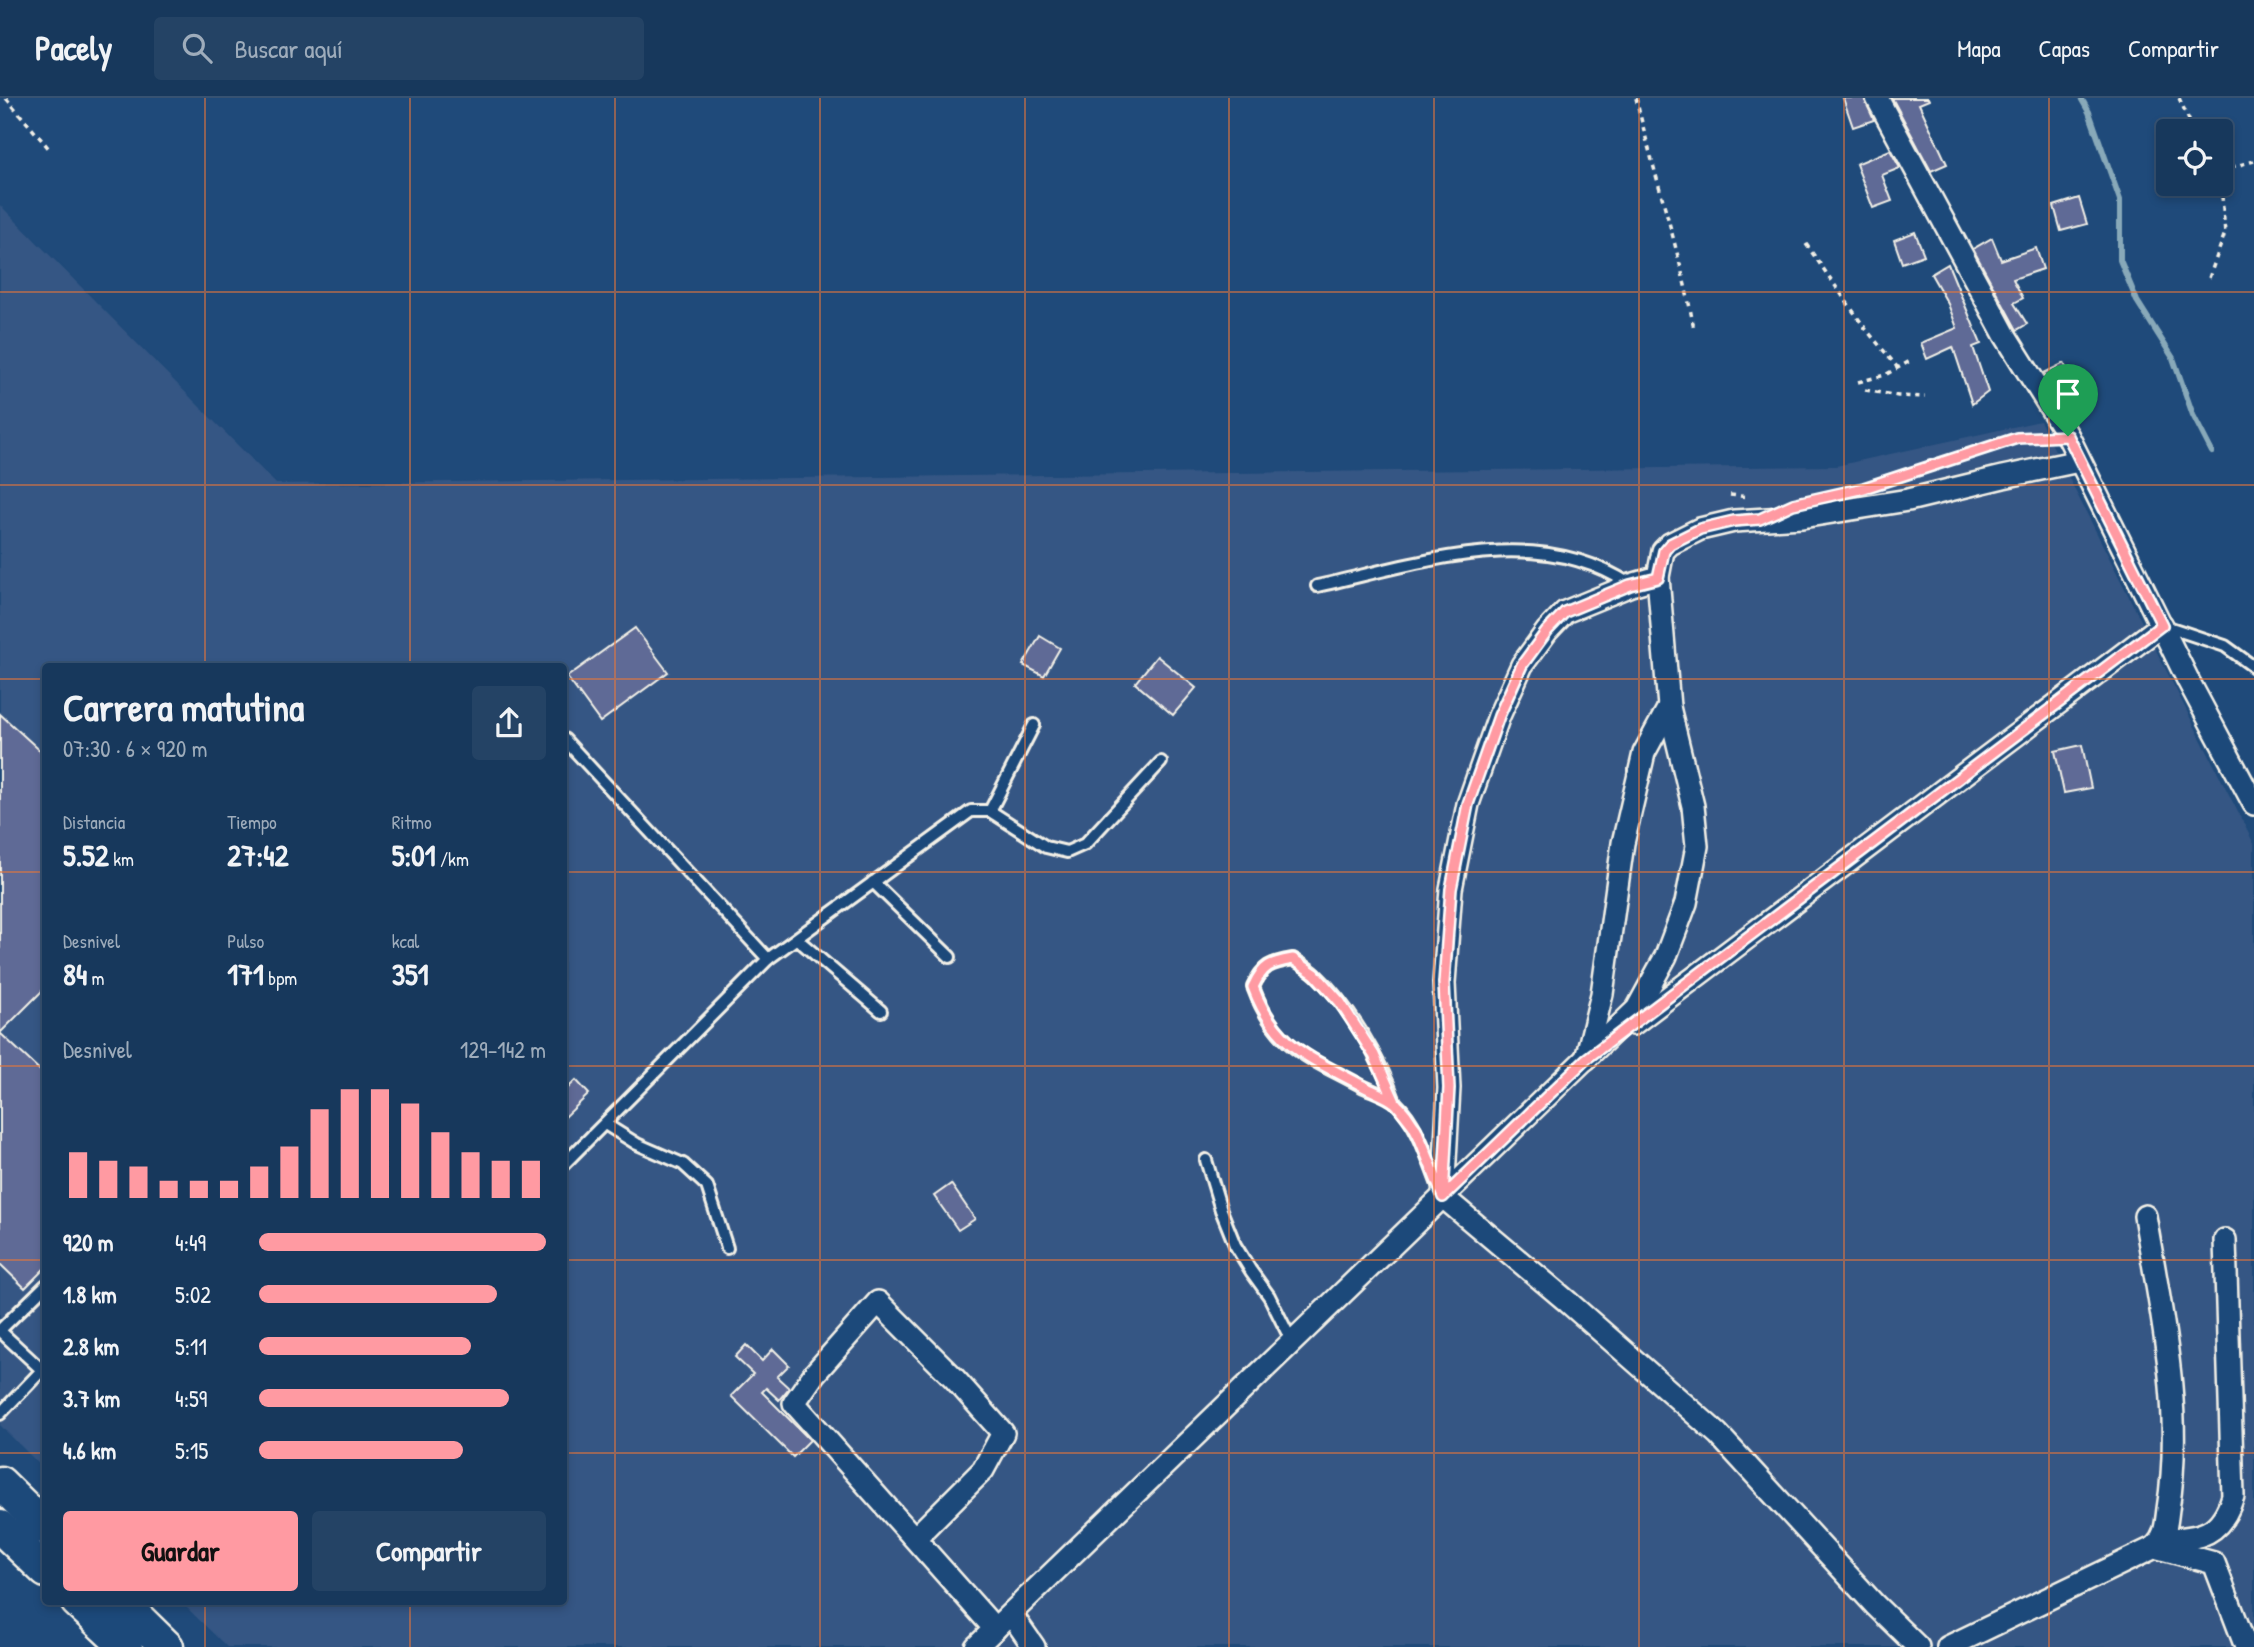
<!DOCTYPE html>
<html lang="es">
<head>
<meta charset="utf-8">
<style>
  :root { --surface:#17385c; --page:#244365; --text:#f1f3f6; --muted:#9eacbb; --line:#365272; --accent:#ff9aa2 }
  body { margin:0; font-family:"Patrick Hand",sans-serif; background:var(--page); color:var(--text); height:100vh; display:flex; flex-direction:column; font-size:26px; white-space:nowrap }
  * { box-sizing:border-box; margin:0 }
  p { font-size:23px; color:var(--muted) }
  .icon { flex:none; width:38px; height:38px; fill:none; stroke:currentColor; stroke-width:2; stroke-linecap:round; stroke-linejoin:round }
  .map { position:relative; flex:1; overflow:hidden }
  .side { position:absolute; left:42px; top:565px; width:525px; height:942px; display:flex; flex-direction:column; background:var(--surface); border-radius:7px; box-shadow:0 4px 10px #0003,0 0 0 2px var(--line) }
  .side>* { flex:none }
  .fabs { position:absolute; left:2156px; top:21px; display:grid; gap:14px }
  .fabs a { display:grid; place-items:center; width:77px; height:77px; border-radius:7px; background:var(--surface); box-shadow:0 4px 10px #0003,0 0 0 2px var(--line); font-size:35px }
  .pin { position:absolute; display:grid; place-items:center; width:60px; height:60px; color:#fff; margin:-72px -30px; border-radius:50% 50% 50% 0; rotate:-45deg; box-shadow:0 0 7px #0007 }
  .pin .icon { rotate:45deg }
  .round { display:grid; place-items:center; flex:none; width:74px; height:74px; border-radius:7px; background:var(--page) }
  .summary { display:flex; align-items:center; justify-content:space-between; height:119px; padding:0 21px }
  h1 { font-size:38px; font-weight:800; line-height:52px }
  .metrics { display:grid; grid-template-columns:repeat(3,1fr); gap:10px; height:119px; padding:7px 21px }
  .metrics div { display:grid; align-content:center }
  .metrics b { font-size:30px; font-weight:800 }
  .metrics small { font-size:19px; font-weight:400 }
  .metrics p { font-size:19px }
  .chart { height:196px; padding:14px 21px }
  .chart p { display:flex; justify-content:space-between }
  .chart svg { width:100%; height:126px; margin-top:7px; stroke:var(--accent); stroke-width:6 }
  .cta { display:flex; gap:14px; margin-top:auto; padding:14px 21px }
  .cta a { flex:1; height:80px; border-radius:7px; background:var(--accent); color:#111; font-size:28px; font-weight:800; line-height:80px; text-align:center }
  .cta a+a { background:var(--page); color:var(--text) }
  ul { padding:0 21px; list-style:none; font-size:23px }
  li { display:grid; grid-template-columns:112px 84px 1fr; align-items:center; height:52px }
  li i { height:18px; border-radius:9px; background:var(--accent) }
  header { display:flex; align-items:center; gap:42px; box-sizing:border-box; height:98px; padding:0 35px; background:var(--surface); border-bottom:2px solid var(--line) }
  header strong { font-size:33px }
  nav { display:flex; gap:38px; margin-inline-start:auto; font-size:24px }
  .search { width:490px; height:63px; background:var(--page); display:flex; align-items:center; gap:18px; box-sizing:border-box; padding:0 24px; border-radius:7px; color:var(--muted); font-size:26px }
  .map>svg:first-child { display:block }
</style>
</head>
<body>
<header>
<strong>Pacely</strong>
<div class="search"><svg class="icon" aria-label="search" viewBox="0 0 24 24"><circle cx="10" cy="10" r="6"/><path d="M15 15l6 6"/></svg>Buscar aquí</div>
<nav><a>Mapa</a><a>Capas</a><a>Compartir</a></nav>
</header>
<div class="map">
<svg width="2254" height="1549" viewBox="0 0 2254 1549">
  <rect width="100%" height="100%" fill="#1f4a7a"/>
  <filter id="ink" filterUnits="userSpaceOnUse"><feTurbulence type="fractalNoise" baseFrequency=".0143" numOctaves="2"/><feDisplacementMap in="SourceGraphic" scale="14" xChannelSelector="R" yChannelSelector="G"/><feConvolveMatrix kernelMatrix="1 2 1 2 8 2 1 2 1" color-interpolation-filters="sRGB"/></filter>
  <g filter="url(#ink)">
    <polygon fill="#365784" points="0,107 276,386 1836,368 2040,323 2254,746 2254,1549 227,1549 180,1503 564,1503 564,569 46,569 45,1372 0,1327"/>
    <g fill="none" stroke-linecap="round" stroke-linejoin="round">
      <polyline stroke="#88a9b9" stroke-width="6" points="2081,0 2089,14 2120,102 2120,162 2137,203 2173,260 2193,317 2212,354"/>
    </g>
    <g fill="#5f6b96" stroke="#f4f1e8" stroke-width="2">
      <polygon points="1843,0 1864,0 1874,22 1853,29"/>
      <polygon points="1892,0 1928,0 1929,2 1919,6 1947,66 1931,73"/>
      <polygon points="1890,52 1900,70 1882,77 1892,103 1873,110 1856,66"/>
      <polygon points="2079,100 2087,126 2061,133 2054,108"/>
      <polygon points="1915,134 1924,157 1902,165 1894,142"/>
      <polygon points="1992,140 2001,162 2036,150 2043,171 2013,181 2023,200 2014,205 2027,226 2017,232 1973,151"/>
      <polygon points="1948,166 1981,246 1973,249 1988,294 1972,306 1953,249 1927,261 1921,245 1957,230 1948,206 1931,176"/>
      <polygon points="2064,265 2073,285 2055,293 2044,275"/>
      <polygon points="635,530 668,574 600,624 567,579"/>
      <polygon points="1040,538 1060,550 1044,578 1023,567"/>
      <polygon points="1157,558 1196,590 1173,617 1135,585"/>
      <polygon points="0,616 46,658 46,889 0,935 46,978 46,1169 25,1190 0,1166"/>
      <polygon points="2082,647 2091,690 2064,695 2055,653"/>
      <polygon points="576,982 589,996 564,1020 564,994"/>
      <polygon points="951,1086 975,1121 958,1132 934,1098"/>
      <polygon points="746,1247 762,1263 773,1251 789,1267 777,1279 789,1290 779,1302 766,1290 762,1294 810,1342 793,1359 731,1298 753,1276 735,1259"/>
    </g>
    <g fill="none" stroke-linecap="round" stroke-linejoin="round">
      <defs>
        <g id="lane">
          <path d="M 1317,488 C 1418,466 1536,423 1631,487"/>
          <polyline points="2162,527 2225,548 2254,569"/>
          <polyline points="564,641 768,861"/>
          <polyline points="990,713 1034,627"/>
          <polyline points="873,784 950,859"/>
          <polyline points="797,841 881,913"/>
          <path d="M 1395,1004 C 1380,961 1349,908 1316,877 C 1310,871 1301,866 1293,861 C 1270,865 1263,867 1253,889 C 1276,951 1309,959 1362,988 C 1372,993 1387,997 1396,1005 C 1418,1026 1427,1059 1438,1087"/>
          <polyline points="605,1026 637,1046 683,1066 707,1088 727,1150"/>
          <polyline points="1206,1062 1221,1112 1235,1147 1251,1173 1269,1198 1292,1244"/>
          <polyline points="564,1066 768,861 971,713 990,713 1046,749 1067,754 1085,746 1161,664"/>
          <polyline points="0,1232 46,1187"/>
          <polyline points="0,1233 42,1272"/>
          <polyline points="0,1316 46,1268"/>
        </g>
        <g id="street">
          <polyline points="1877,0 2005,237 2068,338 2189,584 2254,706"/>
          <polyline points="1658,479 1631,487 1565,514 1547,533 1522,567 1499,618 1468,706 1451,791 1444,885 1449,990 1443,1099 1568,1204 1718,1336 1875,1507 1918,1549"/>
          <polyline points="1633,926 2162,527"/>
          <polyline points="1586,961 1602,896 1623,745 1644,655 1669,609"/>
          <polyline points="915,1440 983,1372 1003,1335 954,1280 878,1204 815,1275 794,1305 995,1531"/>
          <path d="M 2163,1441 C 2201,1441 2221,1437 2233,1398 L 2225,1142"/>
          <polyline points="2155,1449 2214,1465 2246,1549"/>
          <polyline points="1011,1516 1034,1549"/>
          <polyline points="976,1549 1637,911 1666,858 1686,805 1697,748 1693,708 1669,609 1658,479 1663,453 1670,446 1700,431 1734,423 1802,419 1908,402 2003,379 2079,363"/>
          <path d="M 1948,1549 L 2155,1449 C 2166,1438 2166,1426 2168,1411 C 2184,1313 2161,1214 2145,1118"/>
        </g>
        <g id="secondary">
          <polyline points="0,1385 46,1430"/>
          <polyline points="0,1429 46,1473"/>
          <polyline points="77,1503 126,1549"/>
          <polyline points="120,1503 167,1549"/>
        </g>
      </defs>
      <use href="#lane" stroke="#f4f1e8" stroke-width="16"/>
      <use href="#street" stroke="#f4f1e8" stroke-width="26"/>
      <use href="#secondary" stroke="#f4f1e8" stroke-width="37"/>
      <g stroke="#f4f1e8" stroke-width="3.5" stroke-dasharray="5 5" stroke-linecap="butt">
        <polyline points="6,0 51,53"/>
        <path d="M 1636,0 C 1654,77 1680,153 1694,231"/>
        <polyline points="2179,0 2194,33"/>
        <polyline points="2221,72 2254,63"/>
        <polyline points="1806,146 1865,230 1898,270"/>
        <polyline points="2209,180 2225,135 2221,86"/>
        <polyline points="1858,284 1885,277 1910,263"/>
        <polyline points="1865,292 1898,298 1925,299"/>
        <polyline points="1888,382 2017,340 2045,339"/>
        <polyline points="1730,397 1749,399"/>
      </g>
      <use href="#lane" stroke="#1f4a7a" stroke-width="10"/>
      <use href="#street" stroke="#1f4a7a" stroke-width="21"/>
      <use href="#secondary" stroke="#1f4a7a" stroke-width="32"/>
    </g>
  </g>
  <g fill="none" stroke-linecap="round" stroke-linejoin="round" filter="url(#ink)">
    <defs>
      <path id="route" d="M 2068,338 L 2162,527 L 1586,961 L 1443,1099 C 1432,1072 1418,1022 1394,1004 C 1387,998 1374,994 1365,989 C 1312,960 1276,951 1253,889 C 1263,867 1270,865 1293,861 L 1315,876 L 1340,904 L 1374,957 L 1395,1004 L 1416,1031 L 1443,1099 L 1449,990 L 1444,885 L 1451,791 L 1468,706 L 1499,618 L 1522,567 L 1547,533 L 1565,514 L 1630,487 L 1658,480 L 1664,453 L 1670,446 L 1700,431 L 1734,423 L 1760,421 L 1793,406 L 1864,390 L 2017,340 L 2068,338"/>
    </defs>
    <use href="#route" stroke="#fff" stroke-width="14"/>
    <use href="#route" stroke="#ff9aa2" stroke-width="9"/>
  </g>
  <path fill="none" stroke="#ea7738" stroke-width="2" stroke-opacity="0.55" d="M 205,0 L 205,569M 410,0 L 410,569M 615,0 L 615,1549M 820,0 L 820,1549M 1025,0 L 1025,1549M 1229,0 L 1229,1549M 1434,0 L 1434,1549M 1639,0 L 1639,1549M 1844,0 L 1844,1549M 2049,0 L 2049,1549M 0,194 L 2254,194M 0,387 L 2254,387M 0,581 L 46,581M 564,581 L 2254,581M 0,774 L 46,774M 564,774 L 2254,774M 0,968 L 46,968M 564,968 L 2254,968M 0,1162 L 46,1162M 564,1162 L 2254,1162M 0,1355 L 46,1355M 564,1355 L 2254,1355M 205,1503 L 205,1549M 410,1503 L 410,1549"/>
</svg>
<div class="fabs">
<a><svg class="icon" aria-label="locate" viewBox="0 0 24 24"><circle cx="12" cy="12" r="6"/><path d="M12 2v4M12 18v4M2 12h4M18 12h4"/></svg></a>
</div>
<div class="pin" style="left:2068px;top:338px;background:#1e9e55"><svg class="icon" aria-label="arrive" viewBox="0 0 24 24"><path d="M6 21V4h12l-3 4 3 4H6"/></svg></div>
<section class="side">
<div class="summary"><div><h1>Carrera matutina</h1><p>07:30 · 6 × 920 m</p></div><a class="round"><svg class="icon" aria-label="share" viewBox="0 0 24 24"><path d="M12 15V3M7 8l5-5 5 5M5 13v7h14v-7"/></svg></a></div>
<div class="metrics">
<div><p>Distancia</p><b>5.52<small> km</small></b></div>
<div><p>Tiempo</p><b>27:42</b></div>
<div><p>Ritmo</p><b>5:01<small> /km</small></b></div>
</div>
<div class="metrics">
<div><p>Desnivel</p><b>84<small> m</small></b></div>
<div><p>Pulso</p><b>171<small> bpm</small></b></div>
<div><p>kcal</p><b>351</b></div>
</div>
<div class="chart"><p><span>Desnivel</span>129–142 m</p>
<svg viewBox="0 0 160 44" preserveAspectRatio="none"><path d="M5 44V28M15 44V31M25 44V33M35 44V38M45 44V38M55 44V38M65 44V33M75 44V26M85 44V13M95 44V6M105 44V6M115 44V11M125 44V21M135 44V28M145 44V31M155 44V31"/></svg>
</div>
<ul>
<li><b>920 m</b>4:49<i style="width:100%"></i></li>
<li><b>1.8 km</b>5:02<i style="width:83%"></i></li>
<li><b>2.8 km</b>5:11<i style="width:74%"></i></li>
<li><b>3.7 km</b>4:59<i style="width:87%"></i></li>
<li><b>4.6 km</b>5:15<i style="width:71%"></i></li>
</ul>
<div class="cta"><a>Guardar</a><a>Compartir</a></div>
</section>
</div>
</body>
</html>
